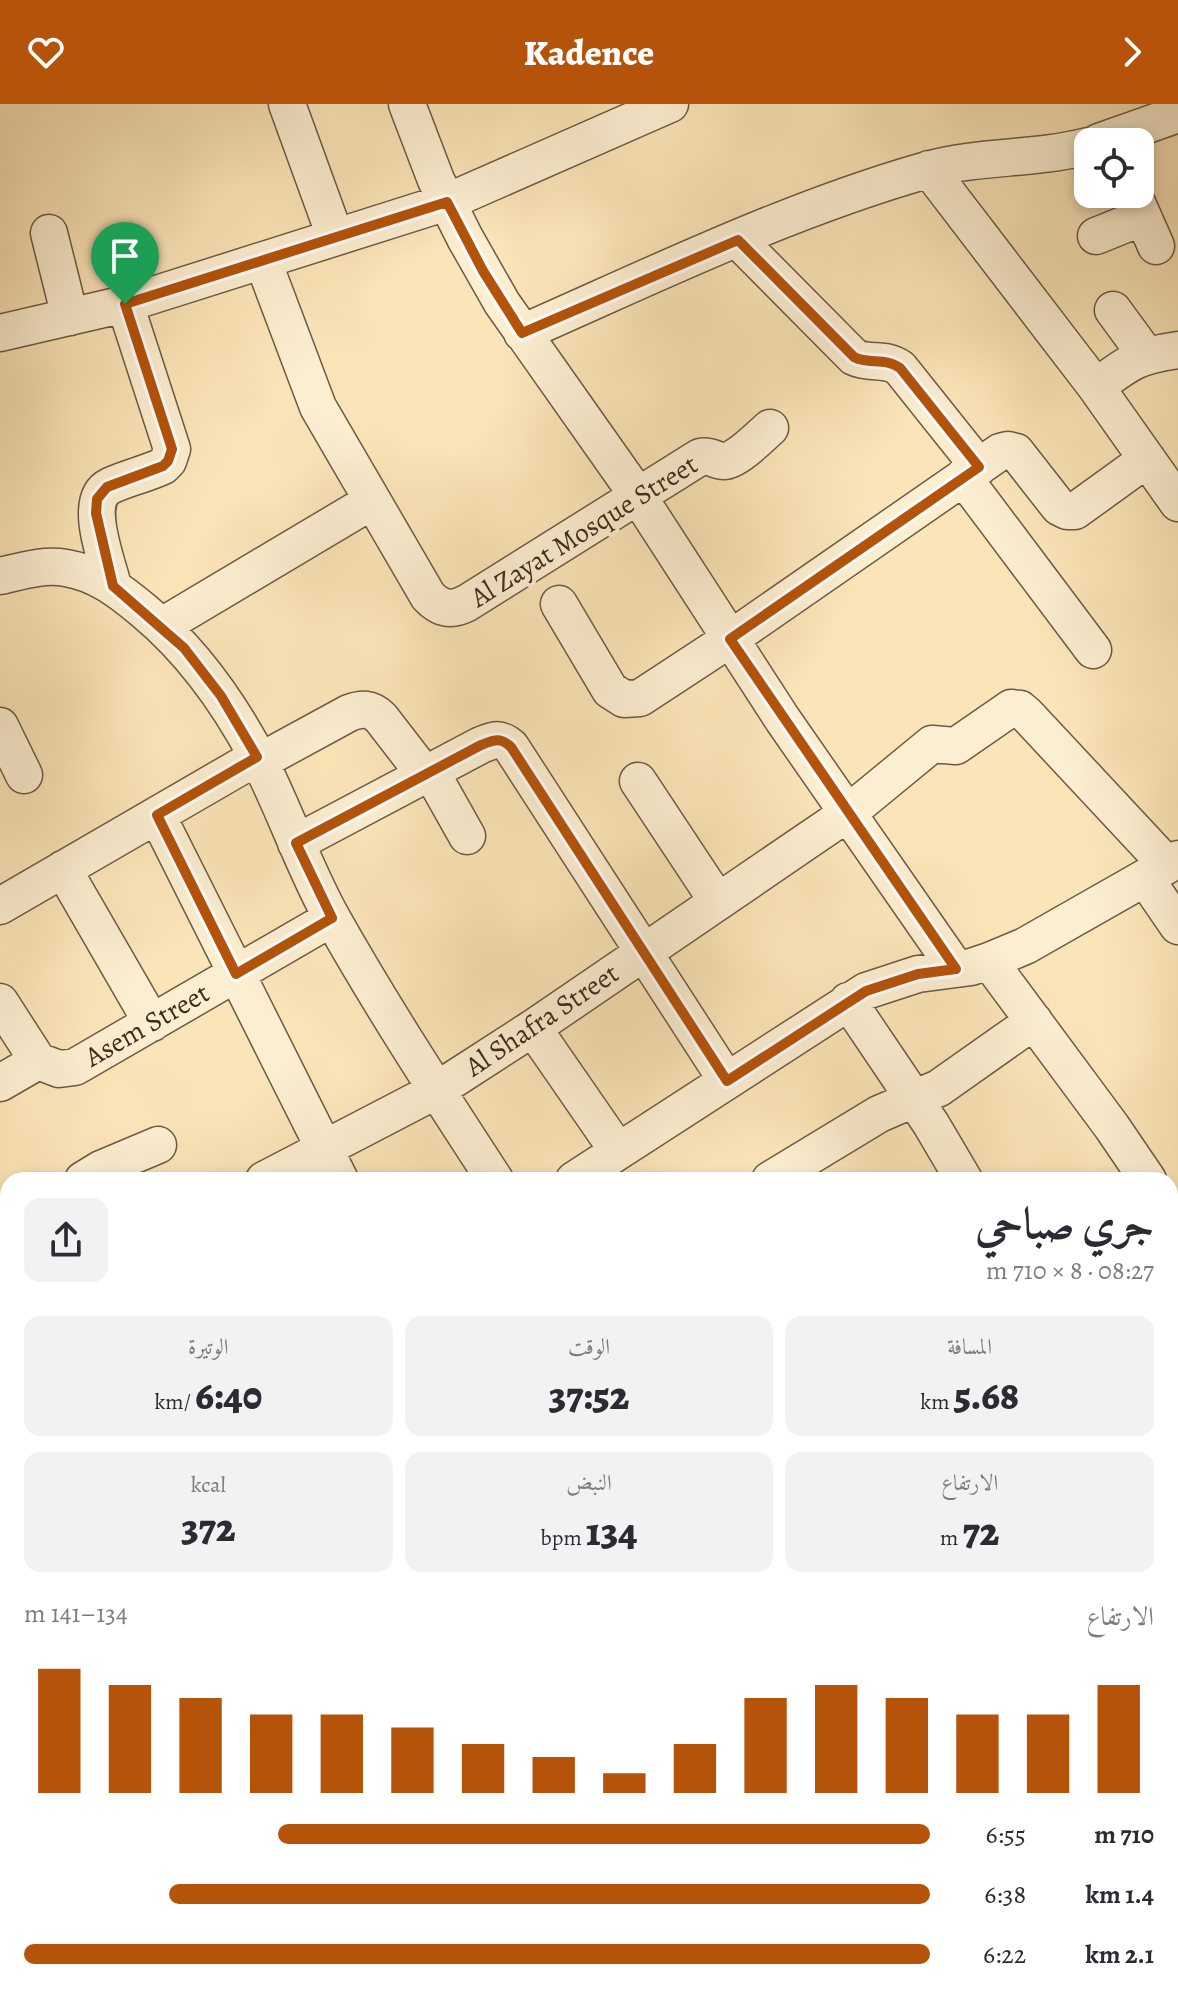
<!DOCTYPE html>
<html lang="ar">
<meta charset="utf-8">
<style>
:root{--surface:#fff;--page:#f2f2f3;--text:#2b2b33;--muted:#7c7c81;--accent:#b45309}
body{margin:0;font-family:Alegreya,Amiri,serif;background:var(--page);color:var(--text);direction:rtl;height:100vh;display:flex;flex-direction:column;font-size:30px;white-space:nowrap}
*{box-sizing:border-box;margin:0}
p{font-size:26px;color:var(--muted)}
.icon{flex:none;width:44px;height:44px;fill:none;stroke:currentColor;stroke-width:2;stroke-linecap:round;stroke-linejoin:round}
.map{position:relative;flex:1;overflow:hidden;direction:ltr}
.side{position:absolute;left:0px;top:1068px;width:1178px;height:828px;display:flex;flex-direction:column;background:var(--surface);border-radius:24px 24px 0 0;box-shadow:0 4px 12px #0003;direction:rtl}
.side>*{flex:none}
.tools{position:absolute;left:1074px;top:24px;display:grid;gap:16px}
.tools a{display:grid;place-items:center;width:80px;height:80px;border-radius:16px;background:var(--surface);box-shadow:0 4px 12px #0003;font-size:40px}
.pin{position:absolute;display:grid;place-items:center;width:68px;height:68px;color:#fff;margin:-82px -34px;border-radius:50% 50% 50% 0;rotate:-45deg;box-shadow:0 0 8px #0007}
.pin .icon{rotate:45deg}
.round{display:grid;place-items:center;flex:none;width:84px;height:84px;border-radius:16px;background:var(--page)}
.overview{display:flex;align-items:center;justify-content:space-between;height:136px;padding:0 24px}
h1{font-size:44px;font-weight:800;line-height:60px}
.figures{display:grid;grid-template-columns:repeat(3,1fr);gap:12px;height:136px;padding:8px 24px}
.figures div{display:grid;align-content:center;border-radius:16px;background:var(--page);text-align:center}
.figures b{font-size:40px;font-weight:800}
.figures small{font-size:22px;font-weight:400}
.figures p{font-size:22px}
.chart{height:224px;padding:16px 24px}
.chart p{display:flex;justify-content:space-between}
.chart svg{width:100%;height:144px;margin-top:8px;stroke:var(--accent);stroke-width:6}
ul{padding:0 24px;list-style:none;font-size:26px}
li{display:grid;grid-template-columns:128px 96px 1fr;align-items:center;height:60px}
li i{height:20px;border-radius:10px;background:var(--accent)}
header{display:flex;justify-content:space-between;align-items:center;height:104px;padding:0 24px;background:var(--accent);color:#fff;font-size:36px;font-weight:800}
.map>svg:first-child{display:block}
</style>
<header><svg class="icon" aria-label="forward" viewBox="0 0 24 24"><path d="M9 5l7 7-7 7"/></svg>Kadence<svg class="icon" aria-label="heart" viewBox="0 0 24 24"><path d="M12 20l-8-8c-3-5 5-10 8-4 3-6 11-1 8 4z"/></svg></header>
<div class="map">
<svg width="1178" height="1896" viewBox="0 0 1178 1896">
<rect width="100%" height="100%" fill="#fbe5b8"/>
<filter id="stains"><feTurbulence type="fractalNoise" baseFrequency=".0025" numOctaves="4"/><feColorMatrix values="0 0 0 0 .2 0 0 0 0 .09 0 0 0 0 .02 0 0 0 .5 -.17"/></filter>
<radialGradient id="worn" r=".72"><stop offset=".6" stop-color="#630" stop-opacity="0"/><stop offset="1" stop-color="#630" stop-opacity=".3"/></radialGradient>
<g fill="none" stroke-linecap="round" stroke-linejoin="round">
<defs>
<path id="street" d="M287 0 335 132
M407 0 436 76 465 134 502 199 638 392 783 616 956 865
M1099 38 1178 10
M929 65 1096 283 1178 399
M1133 90 1156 142
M49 129 70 213
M1096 132 1143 113
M738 136 854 253C870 261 885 253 900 264L979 363
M263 157 318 303 428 492C440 505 452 507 467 499L700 353C711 350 714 357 724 357 735 358 761 332 770 324
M1113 206 1146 251
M0 229 125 200 447 98 670 0
M522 229C654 171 787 106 927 66 980 51 1035 56 1088 42
M1096 283C1130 258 1136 252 1178 246
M963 373 1093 546
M0 472C22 467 43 460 66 464 97 469 120 487 144 507 192 547 229 599 258 654 285 706 303 762 332 814 382 903 439 990 495 1076
M113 482C107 457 82 396 110 382 127 374 146 370 163 362L168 357 172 345 125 200
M559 500 610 586 624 595 640 594 730 535 1000 348 1008 346 1016 348 1059 403 1067 407H1075L1147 355
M162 522 372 397
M0 622 24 671
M259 658 349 609C362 604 371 604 381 614L425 671
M431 668 467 732
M638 677 718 798
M157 711 340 1076
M296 739 481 641C494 636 500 633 511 643L727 977
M63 765 152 919
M1145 774 1178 822
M0 802 257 653
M989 857 1112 1023 1148 1076
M848 897 931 1020 964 1076
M0 898 38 957
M533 924 618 1047
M0 979 38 957 59 965 75 963 332 814
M83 1076 101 1065 158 1041
M264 1076 437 986 533 924 848 709 932 640 956 642 1011 604 1020 605 1027 611 1167 761
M574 1076 866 887 918 870 971 863 989 857 1025 842 1178 755
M770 1076 879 1010 939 984 1034 917
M1170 1114 1178 1128
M0 1162 8 1154
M1170 1242 1178 1237
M0 1323 8 1328
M1170 1395 1178 1410
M0 1496 8 1500
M1170 1526 1178 1531
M1170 1693 1178 1697
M0 1706 8 1692
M0 1855 8 1859
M65 1888 81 1896
M753 1888 769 1896
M1034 1888 1050 1896
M107 1896 110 1888
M321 1896 325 1888
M461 1896 464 1888
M553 1896 557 1888
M634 1896 638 1888
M1130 1896 1134 1888"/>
</defs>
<!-- street casing -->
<use href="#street" stroke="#6d5a44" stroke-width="39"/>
<!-- street -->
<use href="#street" stroke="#fceed1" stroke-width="36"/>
</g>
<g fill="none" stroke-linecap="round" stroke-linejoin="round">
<defs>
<path id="route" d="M447 98 483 167 522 229 738 136 854 253C869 261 885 253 900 264L979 363 730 535 956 865 918 870 866 887 727 977 511 643C500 633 494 636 481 641L296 739 332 814 236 870 157 711 257 653 221 592 184 544 113 482 96 409 97 395 107 383 163 362 168 357 172 345 125 200Z"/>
</defs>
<!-- route casing -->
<use href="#route" stroke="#fff" stroke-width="16"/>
<!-- route -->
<use href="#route" stroke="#b45309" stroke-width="10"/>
</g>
<g text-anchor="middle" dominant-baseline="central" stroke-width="8" stroke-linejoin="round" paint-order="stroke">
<!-- street labels -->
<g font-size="28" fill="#3e2c1d" stroke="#fceed1">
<text transform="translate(584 427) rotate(-32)">Al Zayat Mosque Street</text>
<text transform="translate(542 916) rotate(-34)">Al Shafra Street</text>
<text transform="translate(147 921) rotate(-30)">Asem Street</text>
</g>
</g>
<rect width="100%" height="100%" filter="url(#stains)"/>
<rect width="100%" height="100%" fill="url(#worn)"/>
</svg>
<div class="tools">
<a><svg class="icon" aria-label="locate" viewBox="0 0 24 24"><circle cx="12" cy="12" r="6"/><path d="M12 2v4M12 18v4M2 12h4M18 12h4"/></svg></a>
</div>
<div class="pin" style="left:125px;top:200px;background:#1e9e55"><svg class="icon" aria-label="arrive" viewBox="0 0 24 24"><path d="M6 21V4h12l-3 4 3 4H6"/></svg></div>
<section class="side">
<div class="overview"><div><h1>جري صباحي</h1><p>08:27 · 8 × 710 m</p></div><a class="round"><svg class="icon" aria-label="share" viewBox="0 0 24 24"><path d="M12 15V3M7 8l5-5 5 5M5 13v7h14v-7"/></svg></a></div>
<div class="figures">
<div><p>المسافة</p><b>5.68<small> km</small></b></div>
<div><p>الوقت</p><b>37:52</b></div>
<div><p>الوتيرة</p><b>6:40<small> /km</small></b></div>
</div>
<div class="figures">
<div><p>الارتفاع</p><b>72<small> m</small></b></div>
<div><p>النبض</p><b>134<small> bpm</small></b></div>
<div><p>kcal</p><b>372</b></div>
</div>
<div class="chart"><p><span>الارتفاع</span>134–141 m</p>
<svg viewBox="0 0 160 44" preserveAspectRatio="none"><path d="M5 44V6M15 44V11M25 44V15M35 44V20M45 44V20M55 44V24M65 44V29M75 44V33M85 44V38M95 44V29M105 44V15M115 44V11M125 44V15M135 44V20M145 44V20M155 44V11"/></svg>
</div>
<ul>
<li><b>710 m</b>6:55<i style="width:72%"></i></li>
<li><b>1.4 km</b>6:38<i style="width:84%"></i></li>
<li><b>2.1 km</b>6:22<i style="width:100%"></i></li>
</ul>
</section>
</div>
